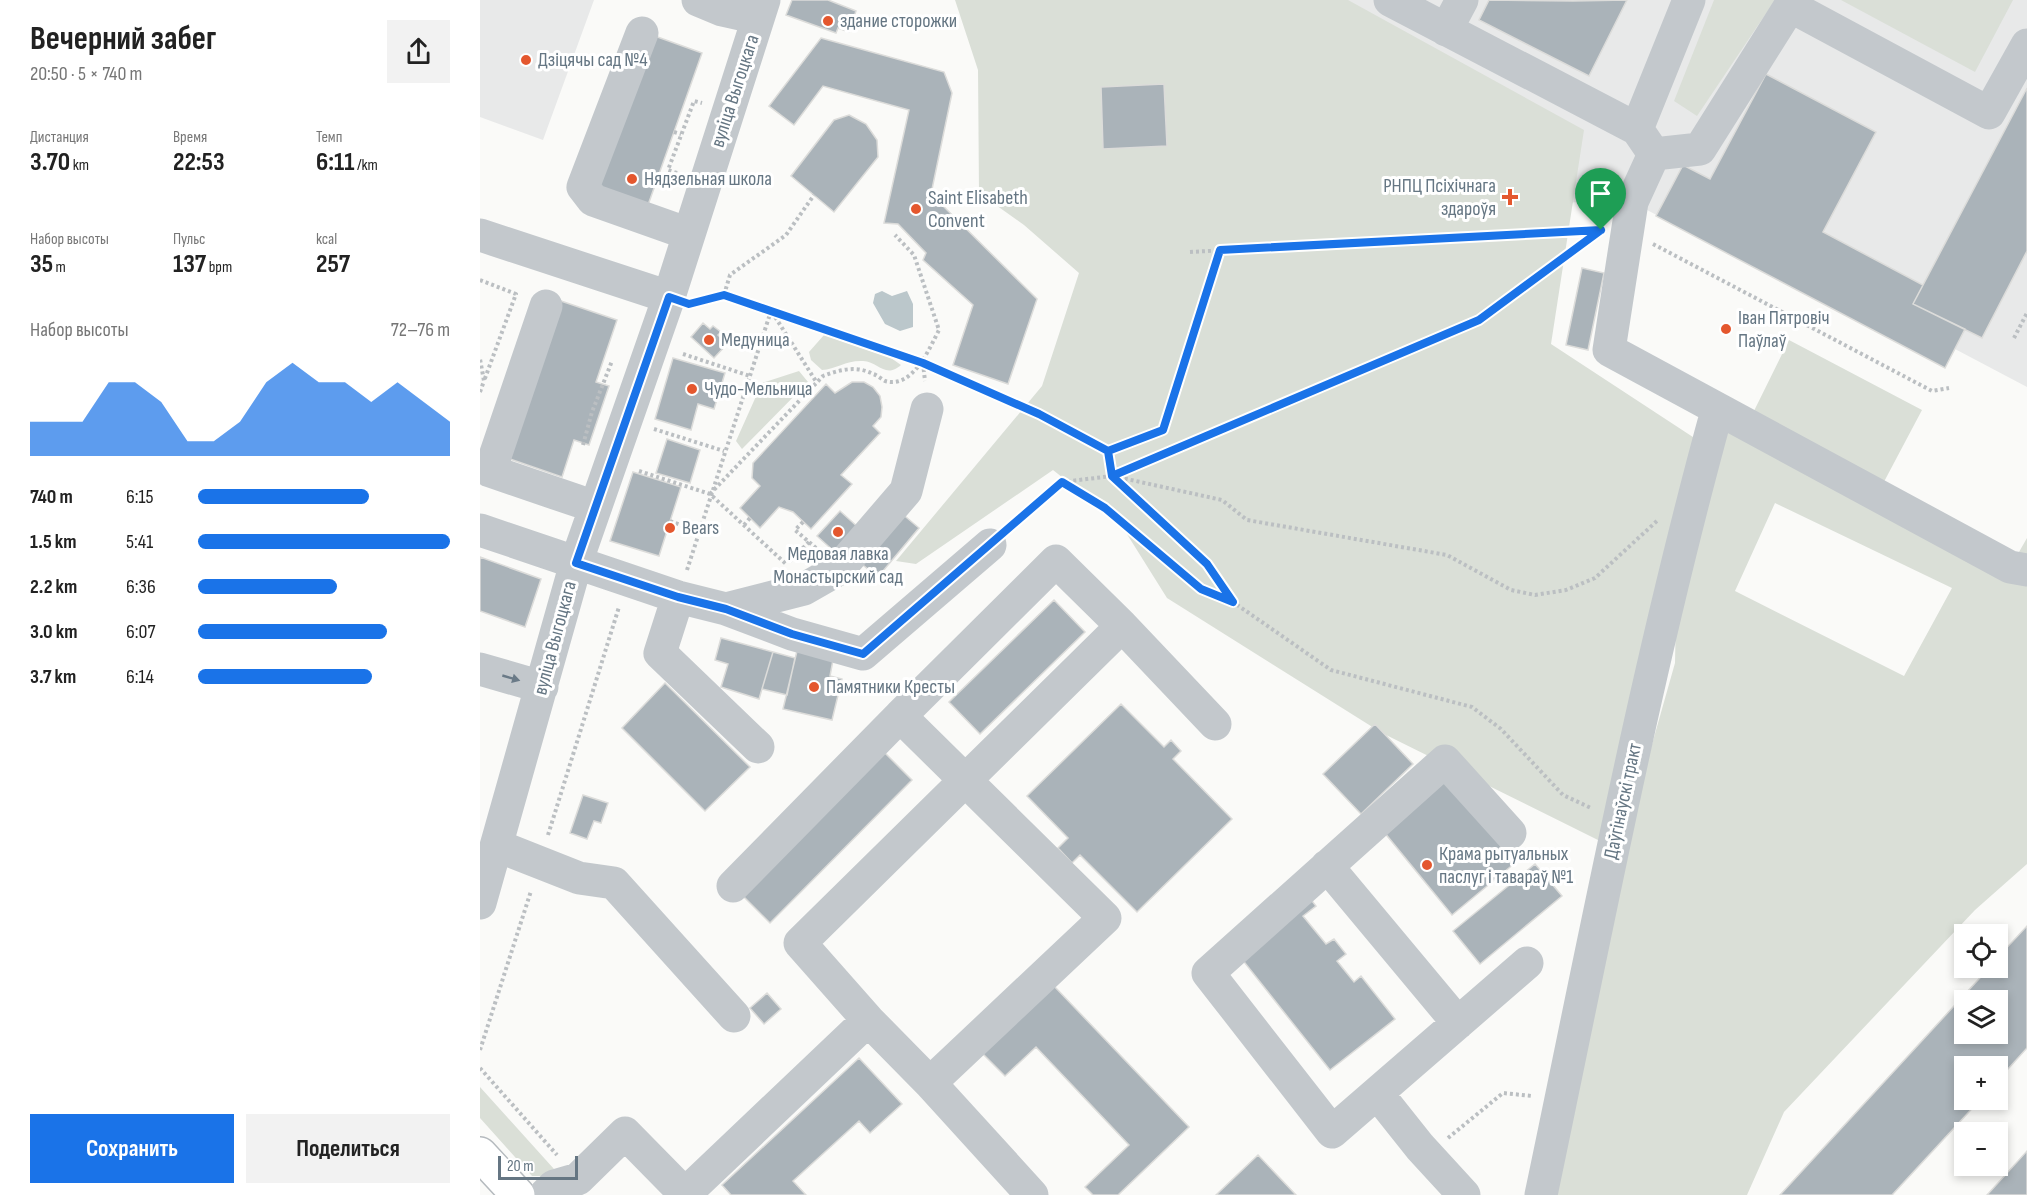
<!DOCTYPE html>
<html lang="ru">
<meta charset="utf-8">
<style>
:root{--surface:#fff;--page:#f2f2f2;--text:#222;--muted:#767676;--accent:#1a73e8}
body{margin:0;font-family:"Sofia Sans Condensed",sans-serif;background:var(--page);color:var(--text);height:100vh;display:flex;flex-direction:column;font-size:22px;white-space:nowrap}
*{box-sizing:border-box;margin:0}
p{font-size:20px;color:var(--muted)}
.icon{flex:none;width:33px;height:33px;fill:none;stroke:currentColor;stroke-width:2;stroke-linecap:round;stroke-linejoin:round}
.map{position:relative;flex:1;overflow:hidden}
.drawer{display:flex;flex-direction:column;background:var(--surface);width:480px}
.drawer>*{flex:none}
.buttons{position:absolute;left:1474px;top:924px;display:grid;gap:12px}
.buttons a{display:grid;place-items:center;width:54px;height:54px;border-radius:0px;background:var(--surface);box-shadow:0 3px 9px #0003;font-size:30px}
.scale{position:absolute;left:18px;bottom:15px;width:80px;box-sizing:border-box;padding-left:6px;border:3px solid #657683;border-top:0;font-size:16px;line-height:21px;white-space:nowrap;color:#657683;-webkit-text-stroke:4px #fff;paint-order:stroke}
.pin{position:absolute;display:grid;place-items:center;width:51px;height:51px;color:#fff;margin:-62px -26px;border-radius:50% 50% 50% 0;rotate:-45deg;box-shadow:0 0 6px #0007}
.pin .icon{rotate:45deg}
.round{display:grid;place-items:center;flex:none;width:63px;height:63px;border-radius:0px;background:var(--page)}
.summary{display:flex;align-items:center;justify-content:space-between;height:102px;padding:0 30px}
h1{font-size:33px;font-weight:700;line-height:45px}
.figures{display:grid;grid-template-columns:repeat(3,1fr);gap:9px;height:102px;padding:6px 30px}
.figures div{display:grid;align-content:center}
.figures b{font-size:26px;font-weight:700}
.figures small{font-size:16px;font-weight:400}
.figures p{font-size:16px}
.chart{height:168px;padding:12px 30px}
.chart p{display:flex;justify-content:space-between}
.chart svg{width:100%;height:108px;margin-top:6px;fill:var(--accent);opacity:.7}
.button{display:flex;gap:12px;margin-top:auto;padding:12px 30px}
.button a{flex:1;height:69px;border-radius:0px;background:var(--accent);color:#fff;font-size:24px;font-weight:700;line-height:69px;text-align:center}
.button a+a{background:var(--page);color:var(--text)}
ul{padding:0 30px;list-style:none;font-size:20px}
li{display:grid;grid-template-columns:96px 72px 1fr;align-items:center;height:45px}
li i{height:15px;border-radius:8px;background:var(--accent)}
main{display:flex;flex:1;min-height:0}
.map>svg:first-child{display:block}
</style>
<main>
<section class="drawer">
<div class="summary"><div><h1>Вечерний забег</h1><p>20:50 · 5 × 740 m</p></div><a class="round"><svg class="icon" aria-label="share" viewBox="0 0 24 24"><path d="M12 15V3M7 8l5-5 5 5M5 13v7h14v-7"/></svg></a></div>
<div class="figures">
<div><p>Дистанция</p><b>3.70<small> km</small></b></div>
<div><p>Время</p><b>22:53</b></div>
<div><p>Темп</p><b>6:11<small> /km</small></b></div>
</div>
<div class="figures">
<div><p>Набор высоты</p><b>35<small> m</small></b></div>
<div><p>Пульс</p><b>137<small> bpm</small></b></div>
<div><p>kcal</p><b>257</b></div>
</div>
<div class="chart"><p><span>Набор высоты</span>72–76 m</p>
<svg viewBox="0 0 160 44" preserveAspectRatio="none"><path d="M0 44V30L10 30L20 30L30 14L40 14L50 22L60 38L70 38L80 30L90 14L100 6L110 14L120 14L130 22L140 14L150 22L160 30V44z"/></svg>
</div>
<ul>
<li><b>740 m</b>6:15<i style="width:68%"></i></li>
<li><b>1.5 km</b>5:41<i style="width:100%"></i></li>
<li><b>2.2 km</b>6:36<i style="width:55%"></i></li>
<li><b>3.0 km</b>6:07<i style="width:75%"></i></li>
<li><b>3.7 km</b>6:14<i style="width:69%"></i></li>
</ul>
<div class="button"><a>Сохранить</a><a>Поделиться</a></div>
</section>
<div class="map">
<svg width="1547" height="1195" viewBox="0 0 1547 1195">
<rect width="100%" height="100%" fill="#fafaf8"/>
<!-- built -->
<path fill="#e8e9e9" d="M0 0H114L63 140 0 117Z
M497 0H1547V387L1475 349 1465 368 1152 202 535 205Z"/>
<!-- green -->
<path fill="#dadfd7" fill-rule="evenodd" d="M475 0H868L1104 130 1071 344 1219 441 1122 842 902 733 687 598 640 523 573 470 436 564 416 561 562 386 599 273 544 225 499 193 498 70Z
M1234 0H1295L1217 116 1194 101Z
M1361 0H1533L1495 72Z
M344 335 411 358 421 365C405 379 399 362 383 361 367 360 356 369 342 370L331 360 329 352Z
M1309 340 1442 410 1397 495 1531 566 1547 538V864L1495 910 1304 1112 1267 1195H1063L1154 808 1195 663 1197 563 1237 411 1271 417ZM1295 503 1472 588 1424 676 1255 591Z
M319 371 328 382 262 449 256 441 282 383Z
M0 1087 74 1169 62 1176H52L0 1118Z"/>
<!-- water -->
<path fill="#bbc7cb" d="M402 291 412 296 427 291 433 304V327L420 331 405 324 393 303 395 294Z"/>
<!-- building -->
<path fill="#aab3b9" stroke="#dcdcda" stroke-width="1.5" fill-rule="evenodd" d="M312 0H348L376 11 369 32 358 28 356 33 306 15Z
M1009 0 1093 1 1147 0 1109 76 999 20Z
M172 35 222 53 168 205 118 188Z
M341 38 464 72 472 93 451 194 557 299 528 384 473 365 493 305 443 260 446 253 418 224 404 223 429 110 343 86 314 125 289 106Z
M1286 74 1396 132 1343 232 1443 285 1433 304 1485 329 1465 368 1176 216 1203 165 1230 179Z
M684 84 687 146 623 149 621 87Z
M1547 88V251L1502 338 1433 304Z
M369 115 386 124 397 140 398 157 354 212 311 176 354 120Z
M1102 268 1124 273 1108 350 1086 345Z
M81 301 137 320 116 382 129 386 109 445 94 440 82 477 24 457Z
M223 323 230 329 233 326 241 332 238 335 247 344 234 358 211 337Z
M193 358 245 373 234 409 218 404 211 430 175 419Z
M372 382H384L393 387 400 396 402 407 401 417 393 426 400 433 361 475 372 484 331 529 313 512 299 507 280 528 260 508 280 486 272 478 273 463 346 384 355 393Z
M187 439 220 450 210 483 176 473Z
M153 472 201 487 179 556 130 541Z
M360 511 380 529 357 554 337 536Z
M420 512 439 528 398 577 379 562Z
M0 557 61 579 45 627 0 611Z
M574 600 605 632 500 734 469 702Z
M241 638 293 652 279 699 241 687 248 664 235 660Z
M317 651 353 660 350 676 362 679 352 720 303 709Z
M293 652 315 658 307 695 282 689Z
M185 683 270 767 225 811 142 728Z
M641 704 684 747 691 740 701 751 693 759 752 819 657 912 600 855 592 863 578 848 588 838 547 796Z
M895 724 933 764 881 814 843 774Z
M400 748 432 780 290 923 258 891Z
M967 780 1035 863 972 915 904 832Z
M103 795 128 803 121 823 114 821 107 839 90 833Z
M1055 864 1082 896 1000 964 973 931Z
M829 897 836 906 823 916 846 944 854 939 866 954 857 961 874 982 881 976 915 1019 850 1070 757 953Z
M1547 926V1048L1518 1080V1066H1485V1100H1500L1412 1195H1300L1509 968H1518V957ZM1485 1000H1518V1034H1485Z
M573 985 709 1127 638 1195H613L605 1187 649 1145 556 1047 525 1076 502 1053Z
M287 993 301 1009 284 1024 270 1008Z
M379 1058 422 1104 390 1133 379 1121 313 1181 326 1195H251L242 1185Z
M1547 1151V1195H1507Z
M778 1155 816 1195H736Z"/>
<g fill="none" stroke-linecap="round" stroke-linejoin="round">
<defs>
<path id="major" d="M0 1154 38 1195"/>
</defs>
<!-- major casing -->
<use href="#major" stroke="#b5babe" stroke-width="36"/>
<!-- path -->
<path stroke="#bbbfc2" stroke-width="4" stroke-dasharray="3 3" stroke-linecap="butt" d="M194 132 201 134
M197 173 188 170 214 101 222 103
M1173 244 1452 391 1469 388
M710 252 1120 230
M0 280 36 294 4 381 0 359
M244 295 250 275 306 235 334 195
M218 303 244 295 443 363 559 414 628 451 632 476 727 564 753 602 851 670 992 707 1021 729 1083 795 1111 808
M292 312 337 383
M1534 338 1547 313
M203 354 270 376
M443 363 445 381
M0 392 4 381
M174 429 244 451
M103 445 112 412 132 361
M628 451 683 430 740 250
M159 471 230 494 306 564
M633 476 742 500 767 520 967 555 1031 590 1055 595 1086 590 1115 578 1178 520
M583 482 625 508 721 589 752 601
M230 494 343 376C359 370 376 365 393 374 397 375 401 379 405 381 433 389 449 349 459 330L434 255 415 235
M190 521 219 532
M323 522 315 530 336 548
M264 525 270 518
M532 526 582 482 632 476 999 320 1116 233
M310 561 329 542
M207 570 291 311
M68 835 139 607
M0 1050 51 891
M0 1068 77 1155
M968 1138 1023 1093 1052 1096"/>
<!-- minor -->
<path stroke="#c3c8cc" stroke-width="33" d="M218 0 242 10 278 18
M910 0 1157 129 1174 154 1152 202 1129 350 1506 554 1530 567 1547 570
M966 30 982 0
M162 33 103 187 113 200 209 234
M1157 129 1209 0
M1174 154 1220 149 1310 6 1509 113 1547 45
M0 235 189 297
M66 306 10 471 98 501
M0 530 198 597 246 609 312 634 383 654 510 545
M198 597 180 653 278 747
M246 609 324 589 359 569 426 491 447 409
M0 669 62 687
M18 846 99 878 134 883 254 1016
M847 866 978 1023
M253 886 420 716
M0 903 96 563 189 297 284 0
M388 1020 320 943 642 626 735 724
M450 1083 625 918 420 716 576 561 642 626
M897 1093 1047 963
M205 1194 388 1020 450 1083 552 1195
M65 1195 74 1186 98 1179 145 1133 206 1195
M984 1195 940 1147 897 1093 852 1132 728 973 965 761 1030 833
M1061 1195C1116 933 1166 669 1237 411"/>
<!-- major -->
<use href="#major" stroke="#fff" stroke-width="33"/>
</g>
<!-- one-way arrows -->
<defs><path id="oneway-solid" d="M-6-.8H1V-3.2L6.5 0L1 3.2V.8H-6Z" transform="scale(1.5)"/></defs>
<use fill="#6a7a87" href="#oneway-solid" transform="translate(31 678) rotate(16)"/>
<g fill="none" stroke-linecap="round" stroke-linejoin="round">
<defs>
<path id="route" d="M1121 230 999 320 632 476 628 451 559 414 443 363 244 295 209 304 189 297 96 563 198 597 246 609 312 634 383 654 582 482 625 508 721 589 753 602 727 564 632 476 628 451 683 430 740 250 1121 230"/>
</defs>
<!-- route casing -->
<use href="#route" stroke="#fff" stroke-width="12"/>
<!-- route -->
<use href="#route" stroke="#1a73e8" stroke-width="8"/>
</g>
<!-- markers -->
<g fill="#e4572e" stroke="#fff" stroke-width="2">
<circle cx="348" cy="21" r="6"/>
<circle cx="46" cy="60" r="6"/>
<circle cx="152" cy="179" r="6"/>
<path d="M1027 188h6v6h6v6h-6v6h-6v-6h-6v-6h6z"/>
<circle cx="436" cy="209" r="6"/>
<circle cx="1246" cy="329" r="6"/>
<circle cx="229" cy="340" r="6"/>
<circle cx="212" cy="389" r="6"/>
<circle cx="190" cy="528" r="6"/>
<circle cx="358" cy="532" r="6"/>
<circle cx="334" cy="687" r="6"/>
<circle cx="947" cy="865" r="6"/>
</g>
<g text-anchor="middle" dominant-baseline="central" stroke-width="6" stroke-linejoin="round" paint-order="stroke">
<!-- poi labels -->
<g font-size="20" fill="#657683" stroke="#fff" text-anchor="start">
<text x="360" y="21">здание сторожки</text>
<text x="58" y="60">Дзіцячы сад №4</text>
<text x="164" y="179">Нядзельная школа</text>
<text x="1016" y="186" text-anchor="end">РНПЦ Псіхічнага<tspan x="1016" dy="23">здароўя</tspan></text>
<text x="448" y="198">Saint Elisabeth<tspan x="448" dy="23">Convent</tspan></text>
<text x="1258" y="318">Іван Пятровіч<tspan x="1258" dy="23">Паўлаў</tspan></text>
<text x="241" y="340">Медуница</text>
<text x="224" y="389">Чудо-Мельница</text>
<text x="202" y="528">Bears</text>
<text x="358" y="554" text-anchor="middle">Медовая лавка<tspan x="358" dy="23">Монастырский сад</tspan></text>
<text x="346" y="687">Памятники Кресты</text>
<text x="959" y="854">Крама рытуальных<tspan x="959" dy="23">паслуг і тавараў №1</tspan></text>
</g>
<!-- street labels -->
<g font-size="20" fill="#657683" stroke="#fff">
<text transform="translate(255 91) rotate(-72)">вуліца Выгоцкага</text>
<text transform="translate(75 638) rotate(-75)">вуліца Выгоцкага</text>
<text transform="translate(1143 801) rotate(-78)">Даўгінаўскі тракт</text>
</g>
</g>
</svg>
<div class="buttons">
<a><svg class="icon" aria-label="locate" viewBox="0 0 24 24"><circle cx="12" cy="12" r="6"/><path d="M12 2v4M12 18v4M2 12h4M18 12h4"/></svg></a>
<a><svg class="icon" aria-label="layers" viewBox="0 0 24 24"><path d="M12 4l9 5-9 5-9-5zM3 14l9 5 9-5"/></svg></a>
<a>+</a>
<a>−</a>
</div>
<div class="scale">20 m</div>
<div class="pin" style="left:1121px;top:230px;background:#1e9e55"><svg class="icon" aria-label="arrive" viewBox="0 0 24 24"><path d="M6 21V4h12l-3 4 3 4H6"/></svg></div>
</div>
</main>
